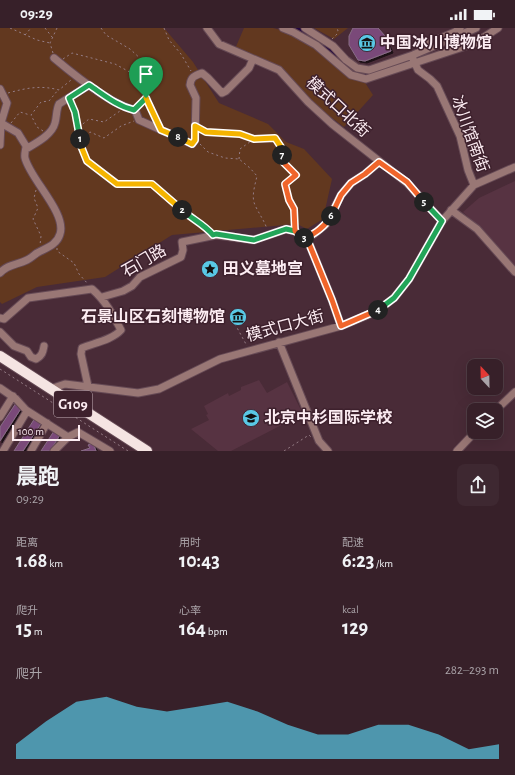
<!DOCTYPE html>
<html lang="zh">
<meta charset="utf-8">
<style>
:root{--surface:#372029;--page:#3e2831;--text:#f1f3f6;--muted:#aaa3a8;--line:#513e46;--accent:#59c8e5}
body{margin:0;font-family:"Alegreya Sans","Noto Sans SC",sans-serif;background:var(--page);color:var(--text);height:100vh;display:flex;flex-direction:column;font-size:15px;white-space:nowrap}
*{box-sizing:border-box;margin:0}
p{font-size:13px;color:var(--muted)}
.icon{flex:none;width:22px;height:22px;fill:none;stroke:currentColor;stroke-width:2;stroke-linecap:round;stroke-linejoin:round}
.map{position:relative;height:423px;overflow:hidden}
.panel{display:flex;flex-direction:column;background:var(--surface);flex:1}
.panel>*{flex:none}
.needle{width:26px;rotate:338deg}
.controls{position:absolute;left:467px;top:331px;display:grid;gap:8px}
.controls a{display:grid;place-items:center;width:36px;height:36px;border-radius:8px;background:var(--surface);box-shadow:0 4px 16px #0002,0 0 0 1px var(--line);font-size:20px}
.scale{position:absolute;left:12px;bottom:10px;width:68px;box-sizing:border-box;padding-left:4px;border:2px solid #fcecf2;border-top:0;font-size:11px;line-height:14px;white-space:nowrap;color:#fcecf2;-webkit-text-stroke:3px #3e212d;paint-order:stroke}
.pin{position:absolute;display:grid;place-items:center;width:34px;height:34px;color:#fff;margin:-41px -17px;border-radius:50% 50% 50% 0;rotate:-45deg;box-shadow:0 0 4px #0007}
.pin .icon{rotate:45deg}
.km{position:absolute;width:20px;height:20px;margin:-10px;border-radius:50%;background:#222;color:#fff;font-size:11px;line-height:20px;text-align:center}
.round{display:grid;place-items:center;flex:none;width:42px;height:42px;border-radius:8px;background:var(--page)}
.head{display:flex;align-items:center;justify-content:space-between;height:68px;padding:0 16px}
h1{font-size:22px;font-weight:700;line-height:30px}
.stats{display:grid;grid-template-columns:repeat(3,1fr);gap:6px;height:68px;padding:4px 16px}
.stats div{display:grid;align-content:center}
.stats b{font-size:20px;font-weight:700}
.stats small{font-size:11px;font-weight:400}
.stats p{font-size:11px}
.chart{height:112px;padding:8px 16px}
.chart p{display:flex;justify-content:space-between}
.chart svg{width:100%;height:72px;margin-top:4px;fill:var(--accent);opacity:.7}
.status{display:flex;justify-content:space-between;align-items:center;height:28px;padding:0 20px;background:var(--surface);direction:ltr}
.status svg{height:11px;fill:currentColor}
.map>svg:first-child{display:block}
</style>
<div class="status"><b>09:29</b><svg viewBox="0 0 49 12"><path d="M0 12V9h3v3zM5 12V6h3v6zM10 12V3h3v9zM15 12V0h3v12zM26 1h20v11H26zM47 4h2v5h-2z"/></svg></div>
<div class="map">
<svg width="515" height="423" viewBox="0 0 515 423">
<defs>
<filter id="shadow"><feDropShadow dx="2" dy="2" stdDeviation="0" flood-color="#0009"/></filter>
</defs>
<rect width="100%" height="100%" fill="#492b37"/>
<!-- built -->
<path fill="#573342" d="M515 153V239L491 211 463 184 479 170Z
M259 352 267 365 287 354 303 386 231 423H218L191 401 209 392 206 387 208 386 204 378 228 365 229 368 241 362V359Z"/>
<!-- green -->
<path fill="#62381f" d="M0 0H164L193 34 219 75 268 96 286 114 304 121 332 151 323 191 307 201 297 196 172 207 105 249 37 259 2 276 0 274Z
M244 0H273L292 5 316 19 335 38 348 48 364 53 373 67 344 99 315 77 290 48 280 40 235 21Z
M314 0H348L334 11Z"/>
<g fill="none" stroke-linecap="round" stroke-linejoin="round">
<!-- canal -->
<path stroke="#23083f" stroke-width="5" d="M297 0 321 14 351 43 366 47 397 37"/>
</g>
<!-- building -->
<path fill="#7a4879" stroke="#886e86" filter="url(#shadow)" d="M353 0H378L385 8 391 23 365 33 358 32 349 17V8Z
M16 375 22 379 0 413V399Z
M35 390 42 394 23 423H14Z
M54 403 60 407 50 423H41Z
M93 415 96 423H81L90 420 88 417Z"/>
<g fill="none" stroke-linecap="round" stroke-linejoin="round">
<defs>
<path id="minor" d="M207 0 219 16 279 42 308 74 332 96 407 155 442 193
M283 0 293 4 316 17 351 47 366 51 475 15 498 0
M305 0 333 18 346 32 357 40 369 42 413 27 476 0
M427 16 455 4 460 0
M54 30C73 46 111 77 135 82L139 92 192 116 195 112 196 70 190 57C191 49 194 48 202 45L208 50 222 65 226 63 249 40 253 31
M413 31 418 42 430 51 437 58 460 108 468 142 474 157
M0 61 7 75 1 95 0 117
M26 121C36 115 52 107 55 95 57 88 56 82 59 76L89 57
M451 182 477 201 515 244
M305 211 314 206 326 196 341 167 351 155 365 146 379 134
M0 245C8 236 17 237 27 232 31 230 34 227 37 225 46 220 57 217 60 206 67 185 30 151 25 130 24 126 26 121 26 118L18 105 1 95
M102 269 123 263 132 258 140 249 181 229 183 222 182 214 216 207 254 212 286 201 295 203 308 213 332 272 341 298
M0 290 4 291 28 270 92 261C105 272 113 287 121 302 112 312 94 315 82 320L81 326 88 358
M0 304 14 318 27 323 31 329 36 331C42 328 43 324 44 318
M279 314 319 413 328 423
M0 360 16 371 26 382 68 409
M50 361 65 356 138 365 159 361 220 331 341 298 377 283 394 270 409 251 442 193 474 157 515 139
M496 382 515 364
M0 389 13 368
M3 423 27 383
M31 423 47 395
M54 423 68 409 78 404 110 423
M457 423 475 404"/>
<path id="highway" d="M0 328 147 423"/>
</defs>
<!-- minor casing -->
<use href="#minor" stroke="#664a55" stroke-width="9"/>
<!-- highway casing -->
<use href="#highway" stroke="#664a55" stroke-width="12"/>
<!-- path -->
<path stroke="#957d86" stroke-width="1" stroke-dasharray="2 3" stroke-linecap="butt" d="M10 0 37 12 50 15
M45 0 52 9
M101 0 106 7 130 21 143 33 150 47 146 70 157 94
M164 0 169 12 181 26 191 43
M25 7 31 0
M332 11 337 6 338 2 336 0
M53 25 50 15 57 0
M63 31 72 25 115 36 148 54
M8 65C26 60 41 57 59 62L71 52
M71 76 75 84 81 118 87 133 117 156H152L192 191 209 202
M138 78 146 70
M11 95 20 84 30 87
M79 99 89 91 104 94 120 83
M201 101 206 104 240 106 254 111
M43 103 37 99 31 87 41 74 49 73 58 62
M81 110 90 104 104 110 121 98 134 93
M200 116 208 124 225 130 239 131 250 140 257 148C255 157 251 169 255 177 259 186 264 192 267 201
M239 131 240 121 254 111 275 110 281 119 283 135 296 147 285 156 289 172 294 181 295 197
M36 162 34 170 38 180 33 191 41 208 40 217
M57 220V223L74 235 79 246 88 256
M235 296 247 318
M0 341 128 423
M284 423 309 407 311 409"/>
<!-- minor -->
<use href="#minor" stroke="#997775" stroke-width="7"/>
<!-- highway -->
<use href="#highway" stroke="#f5e4e2" stroke-width="10"/>
</g>
<g fill="none" stroke-linecap="round" stroke-linejoin="round">
<defs>
<path id="split-1" d="M80 111 75 84 69 70 89 57C104 67 117 78 134 82L146 70"/>
<path id="split-2" d="M80 111 81 118 87 133 117 156H152L182 182"/>
<path id="split-3" d="M182 182C192 191 205 197 213 207L216 206 254 212 286 201 295 203 304 210"/>
<path id="split-4" d="M304 210 308 213 332 272 341 298 378 282"/>
<path id="split-5" d="M378 282 394 270 409 251 442 193 424 174"/>
<path id="split-6" d="M331 188 341 167 351 155 365 146 379 134 407 154 424 174"/>
<path id="split-7" d="M282 127 284 135 296 147 285 156 289 172 294 181 295 203 305 211C315 205 325 199 331 188"/>
<path id="split-8" d="M178 109 192 116 195 112V98L206 104 240 106 254 111 275 110 281 119 282 127"/>
<path id="split-9" d="M146 70 161 102 178 109"/>
</defs>
<!-- split-1 casing -->
<use href="#split-1" stroke="#fff" stroke-width="8"/>
<!-- split-2 casing -->
<use href="#split-2" stroke="#fff" stroke-width="8"/>
<!-- split-3 casing -->
<use href="#split-3" stroke="#fff" stroke-width="8"/>
<!-- split-4 casing -->
<use href="#split-4" stroke="#fff" stroke-width="8"/>
<!-- split-5 casing -->
<use href="#split-5" stroke="#fff" stroke-width="8"/>
<!-- split-6 casing -->
<use href="#split-6" stroke="#fff" stroke-width="8"/>
<!-- split-7 casing -->
<use href="#split-7" stroke="#fff" stroke-width="8"/>
<!-- split-8 casing -->
<use href="#split-8" stroke="#fff" stroke-width="8"/>
<!-- split-9 casing -->
<use href="#split-9" stroke="#fff" stroke-width="8"/>
<!-- split-1 -->
<use href="#split-1" stroke="#22a559" stroke-width="5"/>
<!-- split-2 -->
<use href="#split-2" stroke="#f5b400" stroke-width="5"/>
<!-- split-3 -->
<use href="#split-3" stroke="#22a559" stroke-width="5"/>
<!-- split-4 -->
<use href="#split-4" stroke="#f0652b" stroke-width="5"/>
<!-- split-5 -->
<use href="#split-5" stroke="#22a559" stroke-width="5"/>
<!-- split-6 -->
<use href="#split-6" stroke="#f0652b" stroke-width="5"/>
<!-- split-7 -->
<use href="#split-7" stroke="#f0652b" stroke-width="5"/>
<!-- split-8 -->
<use href="#split-8" stroke="#f5b400" stroke-width="5"/>
<!-- split-9 -->
<use href="#split-9" stroke="#f5b400" stroke-width="5"/>
</g>
<!-- icons -->
<defs>
<symbol id="museum-disc" viewBox="-11 -11 22 22"><circle r="9.5" fill="#59c8e5" stroke="#3e212d"/><path d="M0-6L6-3V-2H-6V-3ZM-5-1h2V3h-2ZM-1-1h2V3h-2ZM3-1h2V3H3ZM-6 4H6V6H-6Z" fill="#111"/></symbol>
<symbol id="sight-disc" viewBox="-11 -11 22 22"><circle r="9.5" fill="#59c8e5" stroke="#3e212d"/><path d="M0-6L1.8-2.2L6-1.7L2.9 1.2L3.7 5.4L0 3.3L-3.7 5.4L-2.9 1.2L-6-1.7L-1.8-2.2Z" fill="#111"/></symbol>
<symbol id="school-disc" viewBox="-11 -11 22 22"><circle r="9.5" fill="#59c8e5" stroke="#3e212d"/><path d="M0-5L7-2L0 1L-7-2ZM-4 1L0 2.5L4 1V4Q0 6-4 4Z" fill="#111"/></symbol>
</defs>
<g fill-rule="evenodd">
<use href="#museum-disc" x="357" y="5" width="20" height="20"/>
<use href="#sight-disc" x="200" y="231" width="20" height="20"/>
<use href="#museum-disc" x="228" y="279" width="20" height="20"/>
<use href="#school-disc" x="241" y="380" width="20" height="20"/>
</g>
<g text-anchor="middle" dominant-baseline="central" stroke-width="3" stroke-linejoin="round" paint-order="stroke">
<!-- shield labels -->
<rect fill="#3e212d" stroke="#c3afb7" stroke-width="1" x="54" y="363" width="38" height="26" rx="3"/>
<g font-size="15" font-weight="bold" fill="#fcecf2">
<text x="73" y="376">G109</text>
</g>
<!-- poi labels -->
<g font-size="16" font-weight="bold" fill="#fcecf2" stroke="#3e212d" text-anchor="start">
<text x="380" y="15">中国冰川博物馆</text>
<text x="223" y="241">田义墓地宫</text>
<text x="225" y="289" text-anchor="end">石景山区石刻博物馆</text>
<text x="264" y="390">北京中杉国际学校</text>
</g>
<!-- street labels -->
<g font-size="16" fill="#fcecf2" stroke="#3e212d">
<text transform="translate(338 79) rotate(43)">模式口北街</text>
<text transform="translate(470 106) rotate(70)">冰川馆南街</text>
<text transform="translate(144 233) rotate(-30)">石门路</text>
<text transform="translate(285 298) rotate(-15)">模式口大街</text>
</g>
</g>
</svg>
<div class="controls">
<a><svg class="needle" viewBox="-14 -14 28 28"><path d="M0-13l5 13h-10z" fill="#e53935"/><path d="M0 13l5-13h-10z" fill="#aaa3a8"/></svg></a>
<a><svg class="icon" aria-label="layers" viewBox="0 0 24 24"><path d="M12 4l9 5-9 5-9-5zM3 14l9 5 9-5"/></svg></a>
</div>
<div class="scale">100 m</div>
<div class="pin" style="left:146px;top:70px;background:#1e9e55"><svg class="icon" aria-label="arrive" viewBox="0 0 24 24"><path d="M6 21V4h12l-3 4 3 4H6"/></svg></div>
<b class="km" style="left:80px;top:111px">1</b>
<b class="km" style="left:182px;top:182px">2</b>
<b class="km" style="left:304px;top:210px">3</b>
<b class="km" style="left:378px;top:282px">4</b>
<b class="km" style="left:424px;top:174px">5</b>
<b class="km" style="left:331px;top:188px">6</b>
<b class="km" style="left:282px;top:127px">7</b>
<b class="km" style="left:178px;top:109px">8</b>
</div>
<section class="panel">
<div class="head"><div><h1>晨跑</h1><p>09:29</p></div><a class="round"><svg class="icon" aria-label="share" viewBox="0 0 24 24"><path d="M12 15V3M7 8l5-5 5 5M5 13v7h14v-7"/></svg></a></div>
<div class="stats">
<div><p>距离</p><b>1.68<small> km</small></b></div>
<div><p>用时</p><b>10:43</b></div>
<div><p>配速</p><b>6:23<small> /km</small></b></div>
</div>
<div class="stats">
<div><p>爬升</p><b>15<small> m</small></b></div>
<div><p>心率</p><b>164<small> bpm</small></b></div>
<div><p>kcal</p><b>129</b></div>
</div>
<div class="chart"><p><span>爬升</span>282–293 m</p>
<svg viewBox="0 0 160 44" preserveAspectRatio="none"><path d="M0 44V35L10 21L20 9L30 6L40 12L50 15L60 12L70 9L80 15L90 23L100 29L110 29L120 23L130 23L140 29L150 38L160 35V44z"/></svg>
</div>
</section>
